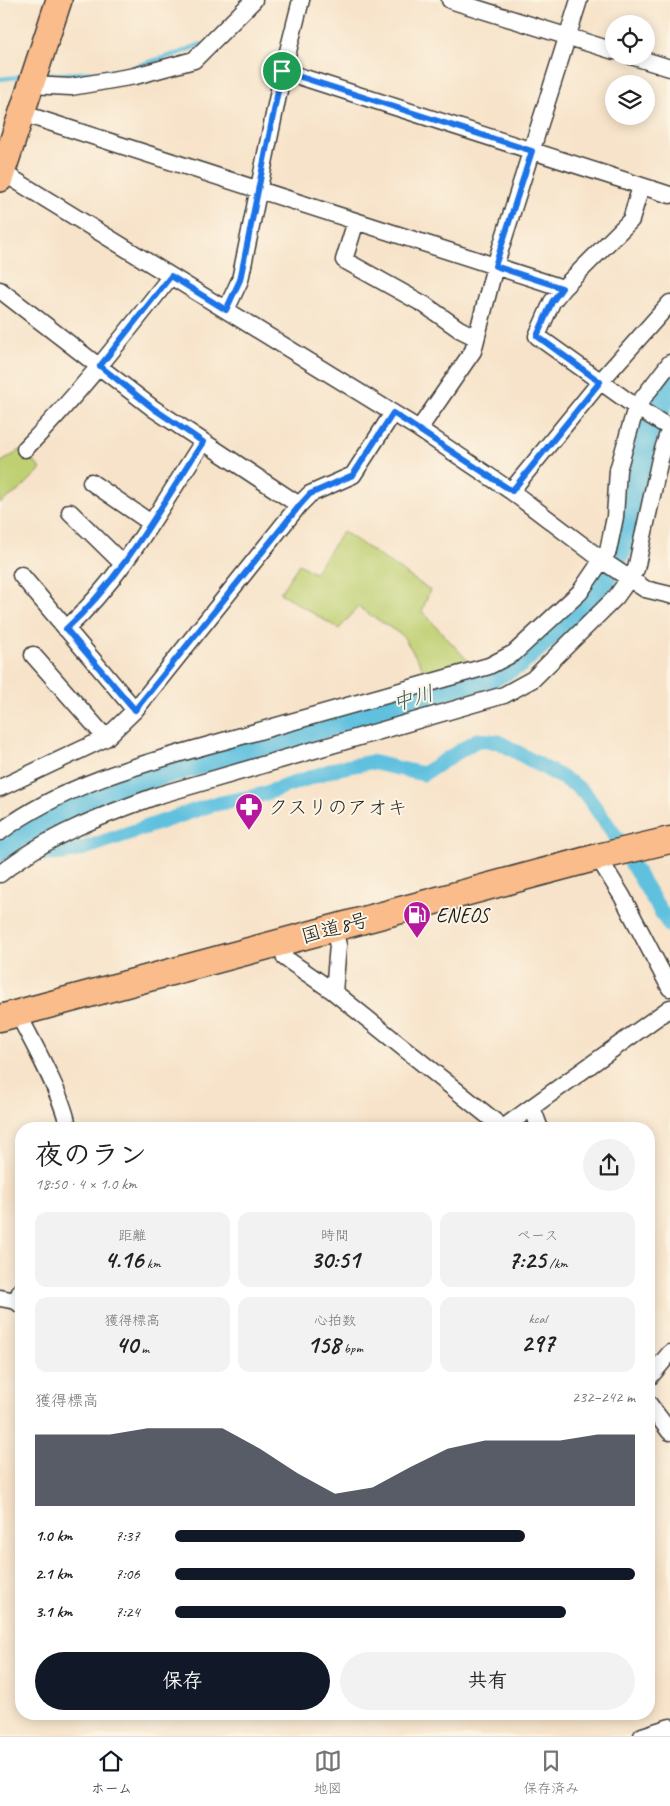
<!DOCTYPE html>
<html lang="ja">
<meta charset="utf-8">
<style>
:root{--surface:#fff;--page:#f2f2f2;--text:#222;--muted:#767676;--line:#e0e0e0;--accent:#111827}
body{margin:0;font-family:Caveat,"Klee One",sans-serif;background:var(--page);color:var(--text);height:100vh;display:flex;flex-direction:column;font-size:19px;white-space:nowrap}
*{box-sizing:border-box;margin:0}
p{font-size:16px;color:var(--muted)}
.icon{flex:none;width:28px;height:28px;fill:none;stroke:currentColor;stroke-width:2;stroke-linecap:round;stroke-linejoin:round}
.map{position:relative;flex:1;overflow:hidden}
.drawer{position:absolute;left:15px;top:1122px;width:640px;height:598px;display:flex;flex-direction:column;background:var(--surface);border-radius:20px;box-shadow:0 2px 12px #0003}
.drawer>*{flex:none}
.tools{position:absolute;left:605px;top:15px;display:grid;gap:10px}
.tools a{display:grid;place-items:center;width:50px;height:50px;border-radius:50%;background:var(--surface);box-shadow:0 2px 12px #0003;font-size:25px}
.pin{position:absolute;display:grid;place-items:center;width:42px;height:42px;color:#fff;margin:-21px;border:2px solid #fff;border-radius:50%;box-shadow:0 1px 5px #0007}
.round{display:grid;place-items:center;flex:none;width:52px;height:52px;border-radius:26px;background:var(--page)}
.head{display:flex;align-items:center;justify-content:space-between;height:85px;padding:0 20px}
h1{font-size:28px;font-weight:600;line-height:38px}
.stats{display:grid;grid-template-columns:repeat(3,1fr);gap:8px;height:85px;padding:5px 20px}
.stats div{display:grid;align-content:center;border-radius:12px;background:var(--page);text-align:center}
.stats b{font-size:25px;font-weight:600}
.stats small{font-size:14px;font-weight:400}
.stats p{font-size:14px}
.chart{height:140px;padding:10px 20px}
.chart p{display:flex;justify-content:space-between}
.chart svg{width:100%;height:90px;margin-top:5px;fill:var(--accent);opacity:.7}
.cta{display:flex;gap:10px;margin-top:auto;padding:10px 20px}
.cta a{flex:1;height:58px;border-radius:30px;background:var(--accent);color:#fff;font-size:20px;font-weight:600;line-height:58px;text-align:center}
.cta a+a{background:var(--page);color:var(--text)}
ul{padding:0 20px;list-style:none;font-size:16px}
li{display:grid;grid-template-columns:80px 60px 1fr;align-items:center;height:38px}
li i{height:12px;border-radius:6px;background:var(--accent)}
.tabs{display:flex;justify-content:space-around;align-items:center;height:70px;border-top:1px solid var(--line);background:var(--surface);font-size:14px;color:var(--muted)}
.tabs a{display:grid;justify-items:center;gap:2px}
.tabs .current{color:var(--accent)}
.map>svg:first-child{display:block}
</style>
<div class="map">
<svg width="670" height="1736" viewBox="0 0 670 1736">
<rect width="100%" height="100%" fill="#fcf5e5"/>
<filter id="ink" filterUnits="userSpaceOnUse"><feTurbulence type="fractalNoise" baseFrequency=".02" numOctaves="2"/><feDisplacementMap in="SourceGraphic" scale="10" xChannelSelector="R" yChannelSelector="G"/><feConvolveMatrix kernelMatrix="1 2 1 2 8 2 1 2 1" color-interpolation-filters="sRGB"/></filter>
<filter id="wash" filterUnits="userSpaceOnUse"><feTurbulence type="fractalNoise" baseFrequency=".0096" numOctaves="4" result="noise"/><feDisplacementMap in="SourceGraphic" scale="20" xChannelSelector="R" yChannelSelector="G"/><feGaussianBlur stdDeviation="1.12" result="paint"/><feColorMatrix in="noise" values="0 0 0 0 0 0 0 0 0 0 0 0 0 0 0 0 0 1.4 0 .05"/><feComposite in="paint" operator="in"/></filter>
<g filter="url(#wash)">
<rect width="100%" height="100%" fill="#f7e3c9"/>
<!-- green -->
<path fill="#bfd073" stroke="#6e7648" d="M22 449 41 469 20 490 0 503V463Z
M343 531 430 590 422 611 470 663 429 678 403 636 358 607 339 629 280 593 299 564 314 573Z"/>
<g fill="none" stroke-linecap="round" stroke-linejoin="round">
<!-- stream -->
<path stroke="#60c1df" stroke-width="4.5" d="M41 75 121 71 179 53 201 44
M0 79 26 76"/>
<!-- canal -->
<path stroke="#60c1df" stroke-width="15" d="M30 828 36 839
M43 850 46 854 64 853 85 848 211 805 260 795 335 769 371 762 423 774 477 740 499 742 575 785 587 796 617 838
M631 863 670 926"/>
<!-- river -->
<path stroke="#60c1df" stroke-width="25" d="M0 850 30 828 59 813 147 777 279 740 436 691 483 680 519 661 569 616 603 581 625 540 642 463 644 442 670 381"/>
</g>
</g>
<g filter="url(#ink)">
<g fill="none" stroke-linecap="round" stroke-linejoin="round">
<defs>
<path id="minor" d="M450 0 614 51
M631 56 670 68
M283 71 670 195
M30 85 71 87 135 76 194 60 254 0
M21 113 563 288
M2 172 419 429 511 491 606 563 645 589 670 595
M641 186 631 220 563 288 552 302 537 336 636 407 670 428
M356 221 344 260 425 305 459 329 475 337
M0 290 154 409 299 505 310 494 353 475 393 413
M226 310 240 280 283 71 301 0
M419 429 473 351 495 266 579 0
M25 449C78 395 124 336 171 276
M91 482 151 523
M511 491 600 382 670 303
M70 512 123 564
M21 575 135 710
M66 629C123 577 161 506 203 442
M33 655 106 738
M0 788 106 738 135 710 299 505
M0 832C71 779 161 759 245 735 327 712 408 689 489 666L514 653 580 592 608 551 615 517 618 470 636 407 670 363
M598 857 622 896 670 988
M0 874C46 836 103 815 159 795L504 695 533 679 616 597 636 569 660 459 670 427
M333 929 338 945 334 992
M281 943 285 958 334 992 503 1128 532 1107
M18 1014C31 1039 67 1104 68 1129
M540 1129 532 1107 670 1008
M21 1290 16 1301 21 1305
M0 1298 16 1301
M649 1378 670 1353
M649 1404 670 1432
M642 1736 670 1727"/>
<path id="primary" d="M0 179 59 0"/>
<path id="trunk" d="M0 1018 598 857 670 840"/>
</defs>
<!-- minor casing -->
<use href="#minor" stroke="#3d3a36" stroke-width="19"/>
<!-- primary casing -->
<use href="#primary" stroke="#3d3a36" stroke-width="28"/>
<!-- trunk casing -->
<use href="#trunk" stroke="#3d3a36" stroke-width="29"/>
<!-- minor -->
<use href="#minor" stroke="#fff" stroke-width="16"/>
<!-- primary -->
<use href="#primary" stroke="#f9bc8a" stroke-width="25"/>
<!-- trunk -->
<use href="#trunk" stroke="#f9bc8a" stroke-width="26"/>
</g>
</g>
<g fill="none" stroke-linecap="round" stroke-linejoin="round" filter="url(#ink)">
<defs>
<path id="route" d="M282 71 532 151 495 266 562 288 552 302 537 336 600 382 512 491 393 413 353 475 310 494 300 505 135 710 66 629C123 577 161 506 203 442L154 409 100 366 171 276 226 310 240 280Z"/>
</defs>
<!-- route casing -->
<use href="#route" stroke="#fff" stroke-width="10"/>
<!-- route -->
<use href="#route" stroke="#1a73e8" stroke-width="6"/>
</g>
<!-- icons -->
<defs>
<symbol id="pharmacy-pin" viewBox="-11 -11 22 30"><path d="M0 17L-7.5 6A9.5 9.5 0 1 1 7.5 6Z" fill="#b5179e" stroke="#fcf5e5"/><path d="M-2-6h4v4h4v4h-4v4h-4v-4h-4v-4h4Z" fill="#fff"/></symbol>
<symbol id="fuel-pin" viewBox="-11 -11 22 30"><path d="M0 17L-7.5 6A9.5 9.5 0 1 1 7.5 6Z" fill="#b5179e" stroke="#fcf5e5"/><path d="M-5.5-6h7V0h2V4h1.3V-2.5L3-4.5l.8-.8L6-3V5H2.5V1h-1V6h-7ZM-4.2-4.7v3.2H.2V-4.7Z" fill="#fff"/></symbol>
</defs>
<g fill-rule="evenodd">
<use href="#pharmacy-pin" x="233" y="791" width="32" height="43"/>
<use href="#fuel-pin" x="401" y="899" width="32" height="43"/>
</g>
<g text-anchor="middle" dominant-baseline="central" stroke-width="4" stroke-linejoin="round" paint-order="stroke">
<!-- poi labels -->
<g font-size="20" fill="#1c1c1c" stroke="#fcf5e5" text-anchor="start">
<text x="268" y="807">クスリのアオキ</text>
<text x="436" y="915">ENEOS</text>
</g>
<!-- street labels -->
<g font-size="20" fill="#1c1c1c" stroke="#fcf5e5">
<text transform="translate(335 928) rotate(-15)">国道8号</text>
</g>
<!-- water labels -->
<g font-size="21" font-style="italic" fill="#375e6a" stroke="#fcf5e5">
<text transform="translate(413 698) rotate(-16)">中川</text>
</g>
</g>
</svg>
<div class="tools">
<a><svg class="icon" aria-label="locate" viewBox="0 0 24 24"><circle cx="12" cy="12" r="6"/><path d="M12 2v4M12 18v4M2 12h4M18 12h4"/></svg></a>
<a><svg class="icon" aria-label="layers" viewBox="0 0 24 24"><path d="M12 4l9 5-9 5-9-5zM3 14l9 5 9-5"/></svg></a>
</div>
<div class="pin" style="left:282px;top:71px;background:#1e9e55"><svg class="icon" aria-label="arrive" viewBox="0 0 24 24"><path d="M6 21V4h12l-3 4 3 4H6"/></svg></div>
<section class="drawer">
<div class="head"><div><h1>夜のラン</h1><p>18:50 · 4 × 1.0 km</p></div><a class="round"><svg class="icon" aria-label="share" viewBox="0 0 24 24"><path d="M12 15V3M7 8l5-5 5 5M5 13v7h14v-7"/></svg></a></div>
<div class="stats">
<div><p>距離</p><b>4.16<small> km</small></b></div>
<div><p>時間</p><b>30:51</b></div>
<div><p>ペース</p><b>7:25<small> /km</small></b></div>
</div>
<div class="stats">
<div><p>獲得標高</p><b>40<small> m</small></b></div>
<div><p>心拍数</p><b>158<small> bpm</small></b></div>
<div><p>kcal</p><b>297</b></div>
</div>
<div class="chart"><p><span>獲得標高</span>232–242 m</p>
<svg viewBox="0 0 160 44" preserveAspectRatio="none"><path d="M0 44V9L10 9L20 9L30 6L40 6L50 6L60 16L70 28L80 38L90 35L100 25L110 16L120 12L130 12L140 12L150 9L160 9V44z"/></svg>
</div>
<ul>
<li><b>1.0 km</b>7:37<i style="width:76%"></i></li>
<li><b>2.1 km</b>7:06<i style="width:100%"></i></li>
<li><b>3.1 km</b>7:24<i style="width:85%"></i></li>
</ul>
<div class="cta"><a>保存</a><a>共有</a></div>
</section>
</div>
<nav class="tabs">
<a class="current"><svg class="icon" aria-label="home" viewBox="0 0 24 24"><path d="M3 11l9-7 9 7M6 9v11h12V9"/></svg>ホーム</a>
<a><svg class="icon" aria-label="map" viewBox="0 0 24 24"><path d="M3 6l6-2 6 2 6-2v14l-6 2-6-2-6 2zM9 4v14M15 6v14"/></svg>地図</a>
<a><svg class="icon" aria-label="saved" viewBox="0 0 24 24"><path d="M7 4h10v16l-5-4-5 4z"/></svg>保存済み</a>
</nav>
